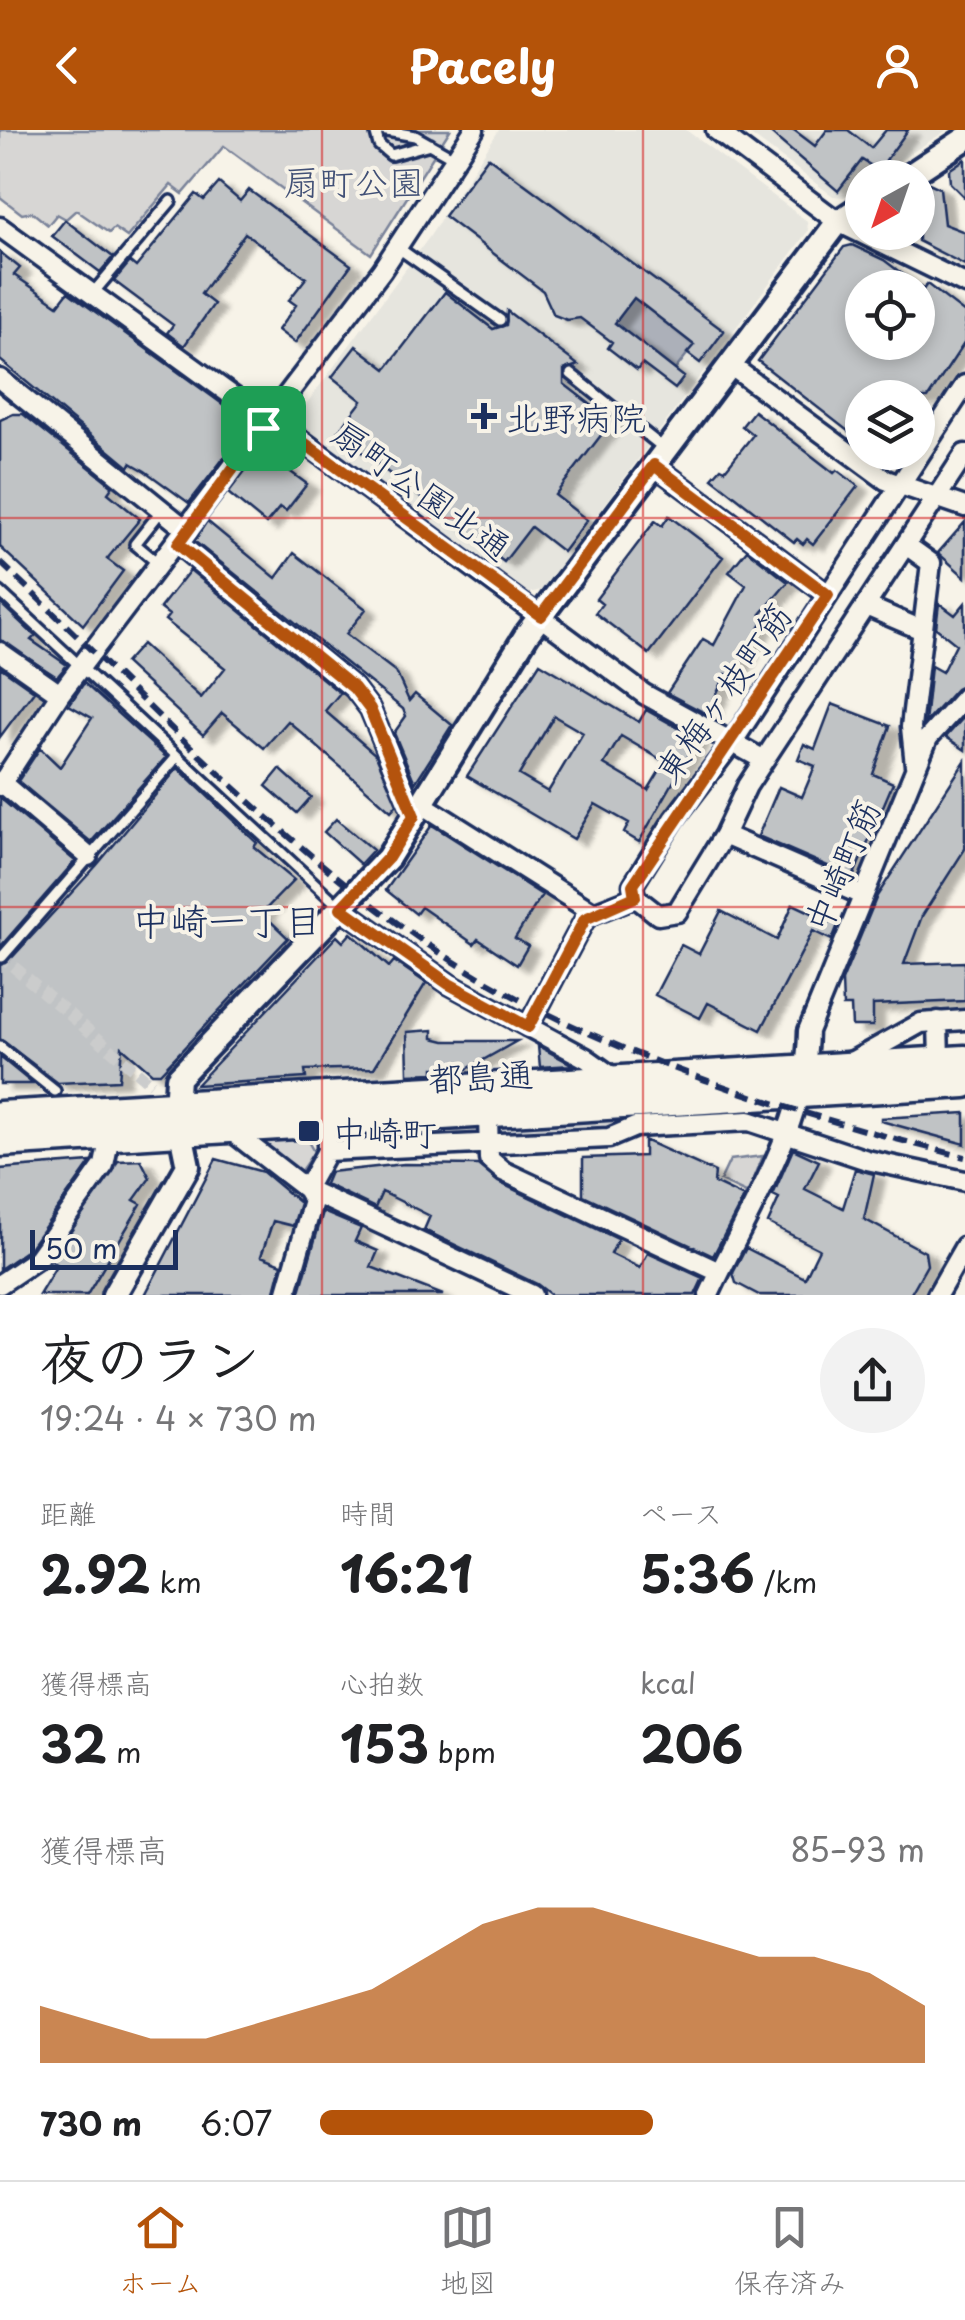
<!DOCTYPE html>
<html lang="ja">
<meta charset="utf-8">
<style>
:root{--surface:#fff;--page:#f2f2f2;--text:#202124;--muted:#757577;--line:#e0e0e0;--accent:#b45309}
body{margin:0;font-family:"Playpen Sans","Klee One",sans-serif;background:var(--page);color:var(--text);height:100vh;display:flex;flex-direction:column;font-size:38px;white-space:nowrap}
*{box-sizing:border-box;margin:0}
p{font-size:32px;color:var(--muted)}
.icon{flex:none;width:55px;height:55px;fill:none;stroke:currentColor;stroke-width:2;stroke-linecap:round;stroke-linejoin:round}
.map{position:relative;height:1165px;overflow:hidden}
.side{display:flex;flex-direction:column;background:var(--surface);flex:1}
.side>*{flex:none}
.needle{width:65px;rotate:220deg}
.fabs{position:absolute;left:845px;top:30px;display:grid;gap:20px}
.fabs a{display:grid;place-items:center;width:90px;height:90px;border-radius:50%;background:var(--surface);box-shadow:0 5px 15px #0003;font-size:50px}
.scale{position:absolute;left:30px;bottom:25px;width:148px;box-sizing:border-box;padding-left:10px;border:5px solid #1b2f5e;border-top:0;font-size:28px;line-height:35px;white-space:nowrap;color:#1b2f5e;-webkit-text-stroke:8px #f7f3e8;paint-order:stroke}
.pin{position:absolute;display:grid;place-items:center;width:85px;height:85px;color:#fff;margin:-42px;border-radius:20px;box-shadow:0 5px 15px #0006}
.round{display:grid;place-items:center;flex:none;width:105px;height:105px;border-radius:52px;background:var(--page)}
.head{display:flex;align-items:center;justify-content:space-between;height:170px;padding:0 40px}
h1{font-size:55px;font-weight:700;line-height:75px}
.metrics{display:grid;grid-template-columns:repeat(3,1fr);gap:15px;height:170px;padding:10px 40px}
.metrics div{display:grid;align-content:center}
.metrics b{font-size:50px;font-weight:700}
.metrics small{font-size:28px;font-weight:400}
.metrics p{font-size:28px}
.chart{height:280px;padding:20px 40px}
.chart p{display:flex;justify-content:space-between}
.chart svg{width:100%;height:180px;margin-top:10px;fill:var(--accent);opacity:.7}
ul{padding:0 40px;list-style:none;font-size:32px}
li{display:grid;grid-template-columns:160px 120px 1fr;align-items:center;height:75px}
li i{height:25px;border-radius:12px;background:var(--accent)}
header{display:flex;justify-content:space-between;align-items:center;height:130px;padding:0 40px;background:var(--accent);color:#fff;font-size:45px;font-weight:700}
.menu{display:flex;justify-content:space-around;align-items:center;height:140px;border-top:2px solid var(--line);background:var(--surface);font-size:28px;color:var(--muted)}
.menu a{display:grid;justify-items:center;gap:5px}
.menu .current{color:var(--accent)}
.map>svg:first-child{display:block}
</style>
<header><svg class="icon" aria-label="back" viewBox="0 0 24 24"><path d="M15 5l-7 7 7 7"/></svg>Pacely<svg class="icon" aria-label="person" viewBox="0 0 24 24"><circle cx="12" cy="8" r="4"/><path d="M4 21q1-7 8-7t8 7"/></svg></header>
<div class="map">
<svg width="965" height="1165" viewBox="0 0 965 1165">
<defs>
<filter id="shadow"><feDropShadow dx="11" dy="6" stdDeviation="2.5" flood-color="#0004"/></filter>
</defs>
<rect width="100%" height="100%" fill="#f7f3e8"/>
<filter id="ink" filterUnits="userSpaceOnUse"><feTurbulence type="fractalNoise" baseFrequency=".01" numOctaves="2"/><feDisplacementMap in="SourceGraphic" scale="20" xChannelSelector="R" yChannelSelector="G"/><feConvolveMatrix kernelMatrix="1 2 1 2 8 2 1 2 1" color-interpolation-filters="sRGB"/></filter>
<g filter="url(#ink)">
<!-- built -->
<path fill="#e6e5de" d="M499 0H686L807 91 808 101 541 460 529 463 302 297 299 284 430 106Z
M744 0H947L874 47 862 48V55L844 67 833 66Z"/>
<!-- green -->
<path fill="#d7d6d4" stroke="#798299" stroke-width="2.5" d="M0 0H450L371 124 224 16 183 64 171 55 127 107 114 98 109 103 76 80 66 89 57 84 48 95 32 82 22 84 0 67Z
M678 985V989L612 1000 496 1005 495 997Z
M479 998 480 1005 339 1011V1006Z
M306 1008 314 1022 300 1042 263 1016 268 1010Z
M763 1026 748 1064 720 1051 730 1030Z"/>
<!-- water -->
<path fill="#acb0b9" stroke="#727c95" stroke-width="2.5" d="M634 168 694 215 675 240 615 193Z"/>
<!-- building -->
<path fill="#c0c3c5" stroke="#1b2f5e" stroke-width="2.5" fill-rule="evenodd" filter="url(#shadow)" d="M767 0H794L815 16 827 0H848L871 18 886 0H908L886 30 896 38 891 48 862 30 838 61Z
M488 27 724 201 700 233 687 223 694 215 634 168 615 193 684 247 675 259 642 234 637 240 608 218 612 212 580 188 567 190 554 185 543 161 444 86Z
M965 29V68L950 53 949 40Z
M219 53 240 71 249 60 351 135 295 213 278 200 296 175 289 170 306 148 245 103 201 164 214 174 184 216 167 203 173 195 114 151 130 132 136 137 196 64 204 70Z
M929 53 940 58 944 94 965 102V135L918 111V61Z
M65 90 113 127 100 142 52 106Z
M852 115 884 130 921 158H862V212H918V167L927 154 965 183V212L928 268H862V312L758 231 844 117Z
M0 122 20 138 14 145 58 175 68 162 250 294 189 373 145 341 131 333 129 337 0 230Z
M445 162 493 199 506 195 507 181 578 235 564 240V254L612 291 555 365 587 390 563 422 531 397 504 432 337 303 362 271 332 247 356 216 386 239Z
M754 281 834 343 837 340 858 356 813 414 807 409 803 414 797 409 794 412 712 348 721 338 725 340 753 305 742 296Z
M13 284H23L113 356 108 363 140 389 107 429 123 441 83 495 0 417V290Z
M261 320 307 354 286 381 280 377 266 394 228 363Z
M669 386 723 427 649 524 595 483 602 474 596 469 655 391 662 396Z
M207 391 276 448 294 423 366 479 346 504 396 542 409 571 415 564 452 595 415 653 394 603 406 586 403 579 194 411Z
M965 392V447L938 423Z
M747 420 788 452 761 484 766 486 733 547 726 544 707 584 667 563 703 509 714 515 746 455 729 442Z
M190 440 340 563 325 581 376 625 397 674 391 681 288 591 264 618 222 583 203 605 125 533 142 514 201 568 225 538 165 490 169 485 160 478Z
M0 473 35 506 31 510 67 535 57 547 0 510Z
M939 473 955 485 965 473V555L956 559 925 593 931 536 942 542 956 514 936 498Z
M540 533 639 592 646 580 698 609 639 712 624 703 629 693 595 674 574 709 467 646ZM554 586 583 603 548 662 519 645ZM621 606 665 632 648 660 604 634Z
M0 537 34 561 0 607Z
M84 553 166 627 91 712 18 651 40 618 60 637 92 588 69 575Z
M832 574 890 596 873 644 893 653 853 747 758 706 779 657 802 667 815 636 798 629 804 614 815 619Z
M965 586V620L946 607Z
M965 631V719L922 786 904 834 965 832V871L873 875V896H852L851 876H843L842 851 877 766Z
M178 638 257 713 254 717 294 750 262 783 288 808 160 943H152L122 917 119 950 58 953 0 909V835L8 832 97 735Z
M280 639 311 667 297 683 266 656Z
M0 668 75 731 0 817Z
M336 689 373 720 360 734 324 702Z
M432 695 542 765 515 808 528 816 517 835 478 809 474 814 421 777 416 784 386 760Z
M793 774 838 795 832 810 813 801 761 900 708 873 700 888 655 865 681 815 699 824 721 781 777 810Z
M351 803 389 837 394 831 426 853 374 938 305 940 306 948 196 955 337 806 343 812Z
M433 900V908L445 911H517L467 939 434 938V943L408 944 407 902Z
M538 916 573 935 540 937Z
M0 927 33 954H0Z
M965 983V1014L881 991V988Z
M644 1010 715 1042 714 1053 744 1067 713 1126 583 1065V1028L644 1026Z
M793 1019 819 1031 805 1059 843 1078 855 1039 874 1044 864 1089 925 1122 927 1135 910 1165H759L736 1153 733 1143 746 1118 805 1148 819 1119 768 1093 779 1068 773 1065Z
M216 1029 263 1042 300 1073 293 1096 273 1091 261 1126 282 1134 274 1165H145Z
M141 1030 150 1048 134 1070 141 1074 87 1165H39L57 1135 51 1131 118 1031Z
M91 1032 29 1119 0 1139V1039Z
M404 1034 478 1035 498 1052 618 1109 611 1124 640 1138 648 1123 703 1148 695 1165H551L537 1154 424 1100 430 1086 382 1062 375 1078 325 1054 330 1042Z
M323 1082 361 1098 355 1111 378 1121 371 1137 443 1165H299Z"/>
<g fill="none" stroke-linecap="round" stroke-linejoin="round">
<!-- pedestrian-tunnel -->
<path stroke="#cbcccc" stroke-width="12" stroke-dasharray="12 6" stroke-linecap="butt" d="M0 825 151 954"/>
<defs>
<path id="service" d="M375 0 379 15 391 25 430 14
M381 0 415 6 454 28
M397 117 500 190
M93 163 171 71
M571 244 666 320
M160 435 135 414 162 380
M0 462 339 776
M2 827 176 628
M0 917 55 961"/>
<path id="minor" d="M716 0 838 92 965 154
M0 97 256 283 285 298 644 564 764 630
M730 235 886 350 965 377
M0 249 188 401
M965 255 732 613 674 689 633 755 635 767 658 785 677 782 724 705 747 656 965 324
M654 335 828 465
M178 414 354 558 370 579 415 686
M906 415 931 433 911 597 915 635
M866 476 922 500
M0 522 60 564
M2 653 88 726
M0 656 60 564 382 140 474 0
M422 674 594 783 635 767
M724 705 862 765
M341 778 449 854 586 928 617 950
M938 891 939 931
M528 897 585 789 594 783
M851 932 921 893 965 890
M488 984 489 1029 503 1041 719 1142
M225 996 306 1059 532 1165
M327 1021 609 1008 635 997 749 991 867 1030 965 1051
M306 1059 327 1021V1010
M0 1154 37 1129 104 1035 110 1006
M286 1165 313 1071 306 1059
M709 1165C747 1082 807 994 808 901L928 608 965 567
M937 1165 965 1116"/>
<path id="tertiary" d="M906 48 965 9
M114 1165 188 1036 176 978 178 948 388 728 527 504 838 92 862 76"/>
<path id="primary" d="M0 986 965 930
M0 1012 965 953"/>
</defs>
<!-- service casing -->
<use href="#service" stroke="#1b2f5e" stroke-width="16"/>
<!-- minor casing -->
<use href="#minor" stroke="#1b2f5e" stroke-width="25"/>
<!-- tertiary casing -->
<use href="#tertiary" stroke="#1b2f5e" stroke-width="30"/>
<!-- primary casing -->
<use href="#primary" stroke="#1b2f5e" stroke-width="35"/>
<!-- service -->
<use href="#service" stroke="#f7f3e8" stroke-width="9"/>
<!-- minor -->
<use href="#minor" stroke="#f7f3e8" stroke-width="18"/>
<!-- tertiary -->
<use href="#tertiary" stroke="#f7f3e8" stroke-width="22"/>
<!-- primary -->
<use href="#primary" stroke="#f7f3e8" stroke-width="28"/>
<!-- rail -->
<path stroke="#1b2f5e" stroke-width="6" stroke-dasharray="15 8" stroke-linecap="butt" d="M0 432C139 563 271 708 430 816 584 920 786 982 965 1027"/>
</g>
</g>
<g fill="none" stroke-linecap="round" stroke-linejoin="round" filter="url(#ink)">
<defs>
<path id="route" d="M270 288 541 486 654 335 828 465 633 755 635 767 585 789 528 897 449 854 341 778 388 728 414 686 370 579 354 558 178 414Z"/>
</defs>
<!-- route casing -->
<use href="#route" stroke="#fff" stroke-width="20"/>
<!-- route -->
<use href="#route" stroke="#b45309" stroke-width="12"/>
</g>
<!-- grid -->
<path fill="none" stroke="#d62828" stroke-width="2.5" stroke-opacity="0.55" d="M322 0V1165M643 0V1165M0 388H965M0 777H965"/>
<!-- markers -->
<g fill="#1b2f5e" stroke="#f7f3e8" stroke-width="4">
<path d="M479 271h10v10h10v10h-10v10h-10v-10h-10v-10h10z"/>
<rect x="297" y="989" width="24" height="24" rx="5"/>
</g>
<g text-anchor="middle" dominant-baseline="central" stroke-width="8" stroke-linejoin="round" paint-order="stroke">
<!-- park labels -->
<g font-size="35" fill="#415076" stroke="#f7f3e8">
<text x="354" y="50">扇町公園</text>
</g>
<!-- poi labels -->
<g font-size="35" fill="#1b2f5e" stroke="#f7f3e8" text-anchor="start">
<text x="506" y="286">北野病院</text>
<text x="332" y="1001">中崎町</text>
</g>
<!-- street labels -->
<g font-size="35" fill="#1b2f5e" stroke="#f7f3e8">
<text transform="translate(423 359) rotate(36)">扇町公園北通</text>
<text transform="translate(722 562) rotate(-55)">東梅ヶ枝町筋</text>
<text transform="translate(841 735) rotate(-67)">中崎町筋</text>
<text transform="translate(481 945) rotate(-3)">都島通</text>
</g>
<!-- neighbourhood labels -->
<g font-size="38" fill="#1b2f5e" stroke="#f7f3e8">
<text x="227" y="789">中崎一丁目</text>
</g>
</g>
</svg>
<div class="fabs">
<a><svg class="needle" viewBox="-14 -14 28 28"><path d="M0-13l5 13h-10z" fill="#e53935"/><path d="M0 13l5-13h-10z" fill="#757577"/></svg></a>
<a><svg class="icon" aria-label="locate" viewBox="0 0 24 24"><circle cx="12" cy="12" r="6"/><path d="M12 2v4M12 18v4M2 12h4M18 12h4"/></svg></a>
<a><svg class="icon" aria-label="layers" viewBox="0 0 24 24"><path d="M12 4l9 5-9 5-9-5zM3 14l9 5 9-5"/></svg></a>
</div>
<div class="scale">50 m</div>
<div class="pin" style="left:263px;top:298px;background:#1e9e55"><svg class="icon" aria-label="arrive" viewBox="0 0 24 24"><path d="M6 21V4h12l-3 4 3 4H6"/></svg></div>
</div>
<section class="side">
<div class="head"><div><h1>夜のラン</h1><p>19:24 · 4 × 730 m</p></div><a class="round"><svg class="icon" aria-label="share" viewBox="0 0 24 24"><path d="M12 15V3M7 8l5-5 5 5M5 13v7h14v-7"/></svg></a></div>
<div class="metrics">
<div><p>距離</p><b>2.92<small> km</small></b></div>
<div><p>時間</p><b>16:21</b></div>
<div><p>ペース</p><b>5:36<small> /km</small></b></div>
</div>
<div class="metrics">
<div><p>獲得標高</p><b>32<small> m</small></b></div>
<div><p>心拍数</p><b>153<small> bpm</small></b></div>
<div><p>kcal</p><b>206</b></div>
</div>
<div class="chart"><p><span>獲得標高</span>85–93 m</p>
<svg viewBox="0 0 160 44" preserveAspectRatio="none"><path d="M0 44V30L10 34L20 38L30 38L40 34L50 30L60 26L70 18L80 10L90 6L100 6L110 10L120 14L130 18L140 18L150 22L160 30V44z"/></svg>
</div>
<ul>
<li><b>730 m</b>6:07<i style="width:55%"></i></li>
</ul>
</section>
<nav class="menu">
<a class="current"><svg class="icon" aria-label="home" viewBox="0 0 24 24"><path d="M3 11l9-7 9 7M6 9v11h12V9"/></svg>ホーム</a>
<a><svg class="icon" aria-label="map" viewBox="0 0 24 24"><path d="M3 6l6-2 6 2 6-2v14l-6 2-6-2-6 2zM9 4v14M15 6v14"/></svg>地図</a>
<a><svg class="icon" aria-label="saved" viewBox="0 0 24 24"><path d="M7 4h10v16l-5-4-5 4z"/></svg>保存済み</a>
</nav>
